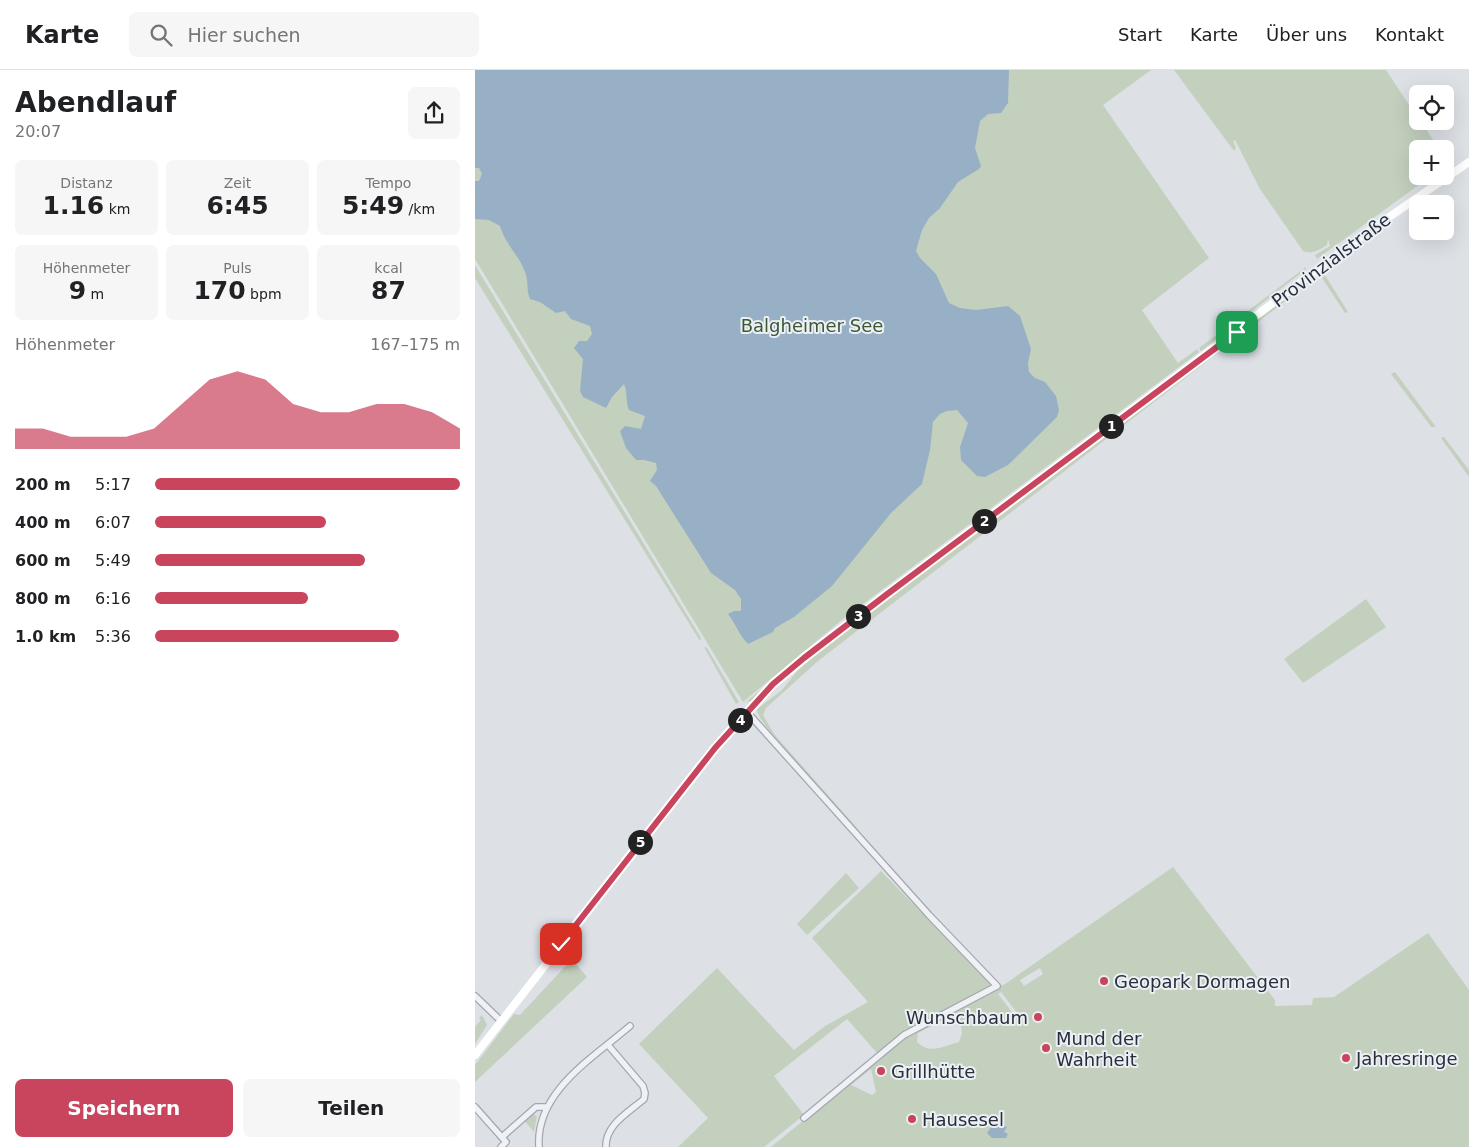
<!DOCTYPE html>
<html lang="de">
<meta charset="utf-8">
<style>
:root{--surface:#fff;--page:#f6f6f6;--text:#202124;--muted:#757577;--line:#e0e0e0;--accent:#c9445d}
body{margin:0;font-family:"DejaVu Sans",sans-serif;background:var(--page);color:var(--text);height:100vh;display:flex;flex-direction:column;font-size:19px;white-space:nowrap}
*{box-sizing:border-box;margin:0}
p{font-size:16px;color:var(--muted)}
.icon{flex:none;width:28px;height:28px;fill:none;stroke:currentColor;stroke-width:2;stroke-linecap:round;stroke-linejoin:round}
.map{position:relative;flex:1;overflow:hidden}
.side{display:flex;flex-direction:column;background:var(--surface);width:475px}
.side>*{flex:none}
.fabs{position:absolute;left:934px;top:15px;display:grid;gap:10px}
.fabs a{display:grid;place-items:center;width:45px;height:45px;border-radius:8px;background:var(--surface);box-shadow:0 5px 20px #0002;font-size:25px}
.pin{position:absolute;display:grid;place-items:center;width:42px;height:42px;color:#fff;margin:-21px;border-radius:10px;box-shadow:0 2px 8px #0006}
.km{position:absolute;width:25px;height:25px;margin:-12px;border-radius:50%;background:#222;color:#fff;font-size:14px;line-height:25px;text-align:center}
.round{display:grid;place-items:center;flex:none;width:52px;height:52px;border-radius:8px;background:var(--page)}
.summary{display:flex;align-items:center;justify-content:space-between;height:85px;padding:0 15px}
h1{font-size:28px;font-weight:800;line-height:38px}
.metrics{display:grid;grid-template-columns:repeat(3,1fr);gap:8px;height:85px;padding:5px 15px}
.metrics div{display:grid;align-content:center;border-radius:8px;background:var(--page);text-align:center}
.metrics b{font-size:25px;font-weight:800}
.metrics small{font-size:14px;font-weight:400}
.metrics p{font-size:14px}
.chart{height:140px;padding:10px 15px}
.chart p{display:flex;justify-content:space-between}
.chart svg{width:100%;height:90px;margin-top:5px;fill:var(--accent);opacity:.7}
.cta{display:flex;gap:10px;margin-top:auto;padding:10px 15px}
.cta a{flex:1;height:58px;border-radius:8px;background:var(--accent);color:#fff;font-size:20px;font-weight:800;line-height:58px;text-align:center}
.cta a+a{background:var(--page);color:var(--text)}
ul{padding:0 15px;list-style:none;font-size:16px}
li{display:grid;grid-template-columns:80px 60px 1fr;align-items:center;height:38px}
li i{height:12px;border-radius:6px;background:var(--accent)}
header{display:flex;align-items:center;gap:30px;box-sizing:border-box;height:70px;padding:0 25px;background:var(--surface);border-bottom:1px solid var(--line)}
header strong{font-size:24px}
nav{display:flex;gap:28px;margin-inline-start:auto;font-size:18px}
.search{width:350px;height:45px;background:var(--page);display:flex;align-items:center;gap:12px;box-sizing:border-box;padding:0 18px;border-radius:8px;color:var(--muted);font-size:19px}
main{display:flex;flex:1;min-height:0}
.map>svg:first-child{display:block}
</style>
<header>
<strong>Karte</strong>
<div class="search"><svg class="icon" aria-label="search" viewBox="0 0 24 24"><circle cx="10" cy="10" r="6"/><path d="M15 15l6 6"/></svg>Hier suchen</div>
<nav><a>Start</a><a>Karte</a><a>Über uns</a><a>Kontakt</a></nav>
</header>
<main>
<section class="side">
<div class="summary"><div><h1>Abendlauf</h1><p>20:07</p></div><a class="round"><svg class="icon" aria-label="share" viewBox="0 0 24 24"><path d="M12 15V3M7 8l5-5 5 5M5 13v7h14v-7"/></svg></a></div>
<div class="metrics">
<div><p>Distanz</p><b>1.16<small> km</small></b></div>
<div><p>Zeit</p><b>6:45</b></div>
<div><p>Tempo</p><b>5:49<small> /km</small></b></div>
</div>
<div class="metrics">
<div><p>Höhenmeter</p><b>9<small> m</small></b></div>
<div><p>Puls</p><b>170<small> bpm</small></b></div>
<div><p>kcal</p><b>87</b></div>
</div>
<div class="chart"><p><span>Höhenmeter</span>167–175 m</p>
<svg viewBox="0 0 160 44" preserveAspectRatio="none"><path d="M0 44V34L10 34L20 38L30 38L40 38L50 34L60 22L70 10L80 6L90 10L100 22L110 26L120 26L130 22L140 22L150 26L160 34V44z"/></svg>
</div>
<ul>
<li><b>200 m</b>5:17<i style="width:100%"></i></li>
<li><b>400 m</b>6:07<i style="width:56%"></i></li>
<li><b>600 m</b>5:49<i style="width:69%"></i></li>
<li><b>800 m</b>6:16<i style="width:50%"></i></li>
<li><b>1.0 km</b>5:36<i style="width:80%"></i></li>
</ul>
<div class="cta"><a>Speichern</a><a>Teilen</a></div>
</section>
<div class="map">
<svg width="994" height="1077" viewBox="0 0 994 1077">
<rect width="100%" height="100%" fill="#dde1e6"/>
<!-- green -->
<path fill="#c3d0be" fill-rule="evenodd" d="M0 0H676L628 35 734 188 667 240 703 293 722 279 724 282 368 549 268 632 0 189Z
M699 0H911L942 47V51H946L964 79H942V106H956L842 189 840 185 855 176 853 169 852 175C844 180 837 185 828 181L785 119 760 70 758 71 761 78 759 81Z
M892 165 879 177 877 183 868 186 848 202 873 242 870 243 845 205 847 199Z
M0 195 226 568 225 571 11 226 0 208Z
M831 197V199L726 281 724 278Z
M835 209H839L343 591 291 638 288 645 299 664 382 758 379 759C366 744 279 650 282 639L307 620 323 600 374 556Z
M723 285 371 551 327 586 276 631 271 632 370 550Z
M920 302 961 357H956L954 354 916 304Z
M969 367 994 400V407L966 368Z
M891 529 911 557 828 613 809 589Z
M229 577 232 578 264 632 261 634Z
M698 797 800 930V936L837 935 838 928 859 927 953 863 994 920V1077H296L431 967 530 914ZM565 898 568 904 549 916 545 910ZM526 922 543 944 540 946 523 924ZM484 942 487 963 484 972C469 976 455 985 442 972L443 963ZM396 999 401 1022 397 1025 376 1015Z
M406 801 516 914 514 918 426 964 402 983 372 949 299 1006 329 1045 289 1077H203L233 1048 164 974 242 898 319 980 350 956 393 932 337 868Z
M371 803 384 818 332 865 322 854Z
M97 889 112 907 0 1012V995L39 944 45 945Z
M7 945 12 955 0 974V957L6 950 4 948Z
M57 1044 62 1046 59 1062 49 1050Z"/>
<!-- water -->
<path fill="#98b0c6" d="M0 0H534L533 33 526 43 513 44 505 51 500 78 506 96 504 99 483 112 465 138 454 148 447 160 441 181 445 188 461 204 474 233 485 238 501 240 533 236 545 246 556 279 553 293 554 302 560 308 570 312 581 326 584 340 582 347 533 395 510 407 502 406 486 390 485 377 493 353 482 340 472 341 465 344 458 352 455 380 447 414 416 443 357 516 319 547 300 558 298 562 273 574C264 565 261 554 253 544L259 541H266V529L260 520 236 503 181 416 175 411 182 400 181 393 169 390H161L151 378 145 361 150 356 166 359 170 346 154 340C150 330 153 323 149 314L137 327 131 338 108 327 105 321 108 289 99 278 104 271H112L117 264 115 256 96 249 90 241 81 243 65 232 55 229C51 220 54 211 50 202 44 185 30 174 25 156L14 150 0 149V111H4L7 104 4 98H0Z
M523 1054 532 1057 529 1062 533 1064 531 1068H517L512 1063 516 1057Z"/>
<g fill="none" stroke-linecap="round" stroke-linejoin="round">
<defs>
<path id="minor" d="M272 642 454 845 522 916 429 965 329 1048
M0 926 26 951
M0 1037 31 1072 26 1077
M27 1067 61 1037H71
M64 1077C60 1022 118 988 155 956
M131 1077C130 1055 154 1042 169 1029L170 1023 168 1016 133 975"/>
</defs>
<!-- minor casing -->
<use href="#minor" stroke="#a3a8b0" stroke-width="8"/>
<!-- minor -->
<use href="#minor" stroke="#eff1f5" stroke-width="5.5"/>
<!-- secondary -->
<path stroke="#fff" stroke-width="8" d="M0 985 248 668 298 615 372 554 891 163 994 92"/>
</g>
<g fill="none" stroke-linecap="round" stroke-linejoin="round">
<defs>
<path id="route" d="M86 874 240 678 298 614 329 588 411 525 762 262"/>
</defs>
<!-- route casing -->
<use href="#route" stroke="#fff" stroke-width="10"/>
<!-- route -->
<use href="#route" stroke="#c9445d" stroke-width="6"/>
</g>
<!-- markers -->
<g fill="#c9445d" stroke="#ecf0f4" stroke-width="2">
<circle cx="629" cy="911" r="5"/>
<circle cx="563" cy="947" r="5"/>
<circle cx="571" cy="978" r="5"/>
<circle cx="871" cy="988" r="5"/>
<circle cx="406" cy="1001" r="5"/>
<circle cx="437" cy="1049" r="5"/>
</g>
<g text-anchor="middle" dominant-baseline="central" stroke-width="4" stroke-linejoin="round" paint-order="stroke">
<!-- street labels -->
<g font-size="18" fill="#272f3c" stroke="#ecf0f4">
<text transform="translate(856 190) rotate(-37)">Provinzialstraße</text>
</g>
<!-- park labels -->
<g font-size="18" fill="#3c5835" stroke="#ecf0f4">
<text x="337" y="255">Balgheimer See</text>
</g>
<!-- poi labels -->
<g font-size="18" fill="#272f3c" stroke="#ecf0f4" text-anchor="start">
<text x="639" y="911">Geopark Dormagen</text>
<text x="553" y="947" text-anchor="end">Wunschbaum</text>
<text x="581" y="968">Mund der<tspan x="581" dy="21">Wahrheit</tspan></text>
<text x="881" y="988">Jahresringe</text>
<text x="416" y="1001">Grillhütte</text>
<text x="447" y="1049">Hausesel</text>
</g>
</g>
</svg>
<div class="fabs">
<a><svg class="icon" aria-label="locate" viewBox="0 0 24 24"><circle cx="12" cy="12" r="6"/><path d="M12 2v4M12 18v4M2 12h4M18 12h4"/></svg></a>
<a>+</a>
<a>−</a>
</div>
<div class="pin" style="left:762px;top:262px;background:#1e9e55"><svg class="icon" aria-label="arrive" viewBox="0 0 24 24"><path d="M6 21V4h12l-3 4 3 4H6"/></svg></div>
<div class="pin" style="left:86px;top:874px;background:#d93025"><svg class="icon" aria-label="check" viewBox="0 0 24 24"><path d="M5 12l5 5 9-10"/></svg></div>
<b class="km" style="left:636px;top:356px">1</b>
<b class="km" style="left:509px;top:451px">2</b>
<b class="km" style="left:383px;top:546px">3</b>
<b class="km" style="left:265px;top:650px">4</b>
<b class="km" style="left:165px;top:772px">5</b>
</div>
</main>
